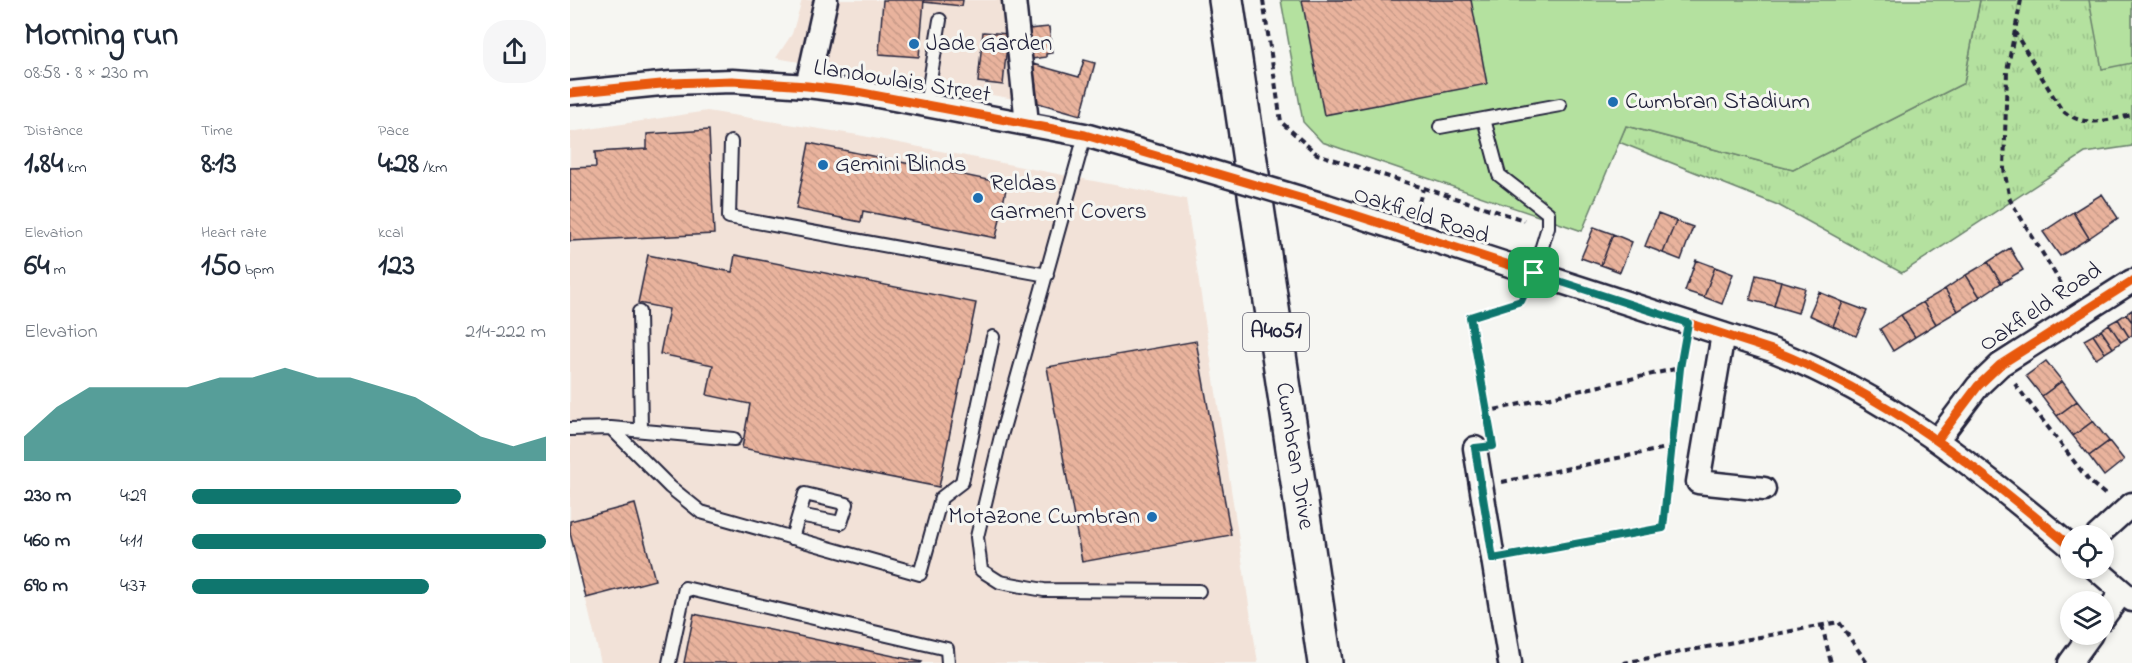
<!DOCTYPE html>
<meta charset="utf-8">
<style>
:root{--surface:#fff;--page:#f6f6f7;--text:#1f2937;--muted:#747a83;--accent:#0f766e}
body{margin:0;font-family:"Indie Flower",sans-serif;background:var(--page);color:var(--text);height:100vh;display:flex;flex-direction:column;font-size:22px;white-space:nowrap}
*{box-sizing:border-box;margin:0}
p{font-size:20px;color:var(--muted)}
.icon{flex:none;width:33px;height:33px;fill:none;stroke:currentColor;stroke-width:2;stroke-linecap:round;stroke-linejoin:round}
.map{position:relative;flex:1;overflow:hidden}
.drawer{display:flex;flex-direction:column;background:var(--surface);width:570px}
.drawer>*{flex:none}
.buttons{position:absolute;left:1490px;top:525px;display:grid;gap:12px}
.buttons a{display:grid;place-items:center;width:54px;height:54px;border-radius:50%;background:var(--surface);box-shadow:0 3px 9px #0003;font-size:30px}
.pin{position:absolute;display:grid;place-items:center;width:51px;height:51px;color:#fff;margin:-26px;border-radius:12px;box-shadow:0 3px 9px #0006}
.round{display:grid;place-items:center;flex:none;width:63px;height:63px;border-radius:24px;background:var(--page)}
.head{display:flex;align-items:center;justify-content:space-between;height:102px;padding:0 24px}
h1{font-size:33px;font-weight:700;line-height:45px}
.stats{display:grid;grid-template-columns:repeat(3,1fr);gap:9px;height:102px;padding:6px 24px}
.stats div{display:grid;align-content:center}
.stats b{font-size:30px;font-weight:700}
.stats small{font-size:16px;font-weight:400}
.stats p{font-size:16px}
.chart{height:168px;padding:12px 24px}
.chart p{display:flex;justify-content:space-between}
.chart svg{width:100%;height:108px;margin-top:6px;fill:var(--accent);opacity:.7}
ul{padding:0 24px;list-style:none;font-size:20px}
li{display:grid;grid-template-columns:96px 72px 1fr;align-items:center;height:45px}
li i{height:15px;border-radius:8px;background:var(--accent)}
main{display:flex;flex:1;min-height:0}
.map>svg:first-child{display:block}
</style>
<main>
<section class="drawer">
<div class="head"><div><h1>Morning run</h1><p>08:58 · 8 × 230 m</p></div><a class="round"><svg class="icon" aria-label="share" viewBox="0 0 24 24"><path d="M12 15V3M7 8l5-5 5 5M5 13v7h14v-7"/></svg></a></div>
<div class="stats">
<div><p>Distance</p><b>1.84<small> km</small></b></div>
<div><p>Time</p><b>8:13</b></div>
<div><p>Pace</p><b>4:28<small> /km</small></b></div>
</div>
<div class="stats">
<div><p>Elevation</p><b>64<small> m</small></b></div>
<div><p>Heart rate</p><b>150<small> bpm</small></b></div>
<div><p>kcal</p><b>123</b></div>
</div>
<div class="chart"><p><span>Elevation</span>214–222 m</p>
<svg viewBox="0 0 160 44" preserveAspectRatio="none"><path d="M0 44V34L10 22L20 14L30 14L40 14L50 14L60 10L70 10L80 6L90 10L100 10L110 14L120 18L130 26L140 34L150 38L160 34V44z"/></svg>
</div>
<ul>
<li><b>230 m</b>4:29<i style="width:76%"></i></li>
<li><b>460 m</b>4:11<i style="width:100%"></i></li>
<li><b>690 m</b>4:37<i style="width:67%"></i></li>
</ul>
</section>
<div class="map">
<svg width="1562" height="663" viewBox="0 0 1562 663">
<defs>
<pattern id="grass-tufts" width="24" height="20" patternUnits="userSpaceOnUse" patternTransform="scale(1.5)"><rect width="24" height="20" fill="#b4e19f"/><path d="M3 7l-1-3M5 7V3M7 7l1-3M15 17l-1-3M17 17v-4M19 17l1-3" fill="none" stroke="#9ac18a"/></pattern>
<pattern id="building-back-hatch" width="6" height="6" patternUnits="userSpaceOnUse" patternTransform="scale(1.5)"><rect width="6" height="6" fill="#e9b39d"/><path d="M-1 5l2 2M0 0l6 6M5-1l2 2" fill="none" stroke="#c89a88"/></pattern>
</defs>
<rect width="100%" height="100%" fill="#f6f6f2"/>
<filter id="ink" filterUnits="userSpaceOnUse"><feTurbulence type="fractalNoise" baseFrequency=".0167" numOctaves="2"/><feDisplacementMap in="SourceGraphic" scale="12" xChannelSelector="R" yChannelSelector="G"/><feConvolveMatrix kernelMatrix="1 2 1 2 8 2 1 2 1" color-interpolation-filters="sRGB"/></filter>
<g filter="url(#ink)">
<!-- built -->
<path fill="#f2e2d8" d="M232 0H454L468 103 206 58 222 34Z
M137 111 288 135 616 199 688 663H31L0 533V132Z"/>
<!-- grass -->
<path fill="url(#grass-tufts)" stroke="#6b826d" stroke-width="1.5" d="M1410 0H1562V146L1515 153 1332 273 1208 205 1049 142 1056 126 1223 170 1394 83Z"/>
<!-- garden -->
<path fill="#b4e19f" stroke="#6b826d" stroke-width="1.5" d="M711 0H1410L1394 83 1223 170 1056 126 1012 231 752 142 733 122Z
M1519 0H1562V63L1532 69Z"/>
<!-- building -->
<path fill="url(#building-back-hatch)" stroke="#22223b" stroke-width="1.5" d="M313 0H354L349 57 309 54Z
M354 0H393L392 6 354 2Z
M732 0H901L917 84 754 115Z
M479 27 482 53 476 54V57L462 59 458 29Z
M413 32 438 34 433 85 408 82Z
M514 60 525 63 511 115 468 103 463 64 509 77Z
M139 130 144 234 0 241V168L26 167 25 152 77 149V134Z
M239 143 437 184 426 238 293 211 291 222 226 209Z
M1532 194 1548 218 1519 238 1503 212Z
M1503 212 1519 238 1490 256 1473 232Z
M1088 214 1106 221 1093 253 1075 246Z
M1106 221 1123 227 1111 260 1093 253Z
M1024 227 1043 234 1031 265 1011 258Z
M1043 234 1062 242 1050 272 1031 265Z
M1440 248 1453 270 1431 283 1418 262Z
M78 255 162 272 165 255 406 303 369 487 172 448 180 404 137 395 143 365 90 354 99 309 68 303Z
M1126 260 1145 267 1134 297 1115 291Z
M1418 262 1431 283 1410 297 1396 275Z
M1145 267 1163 274 1152 304 1134 297Z
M1186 275 1211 281 1204 306 1180 300Z
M1396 275 1410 297 1388 311 1375 289Z
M1211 281 1235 288 1228 313 1204 306Z
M1375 289 1388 311 1366 324 1353 302Z
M1249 292 1273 302 1263 326 1239 315Z
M1273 302 1297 311 1286 336 1263 326Z
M1353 302 1366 324 1345 337 1331 315Z
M1562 310V322L1556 314Z
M1556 314 1562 322V335L1559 337 1548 319Z
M1331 315 1345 337 1323 351 1310 329Z
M1548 319 1559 337 1551 342 1539 324Z
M1539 324 1551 342 1543 348 1531 330Z
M1531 330 1543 348 1535 353 1523 335Z
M1523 335 1535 353 1526 359 1514 340Z
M626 341 661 535 512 562 477 367Z
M1476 361 1492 381 1472 396 1456 376Z
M1492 381 1507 401 1487 416 1472 396Z
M1507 401 1523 421 1503 436 1487 416Z
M1523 421 1539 441 1519 456 1503 436Z
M1539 441 1554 460 1534 476 1519 456Z
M65 504 85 580 16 598 0 533V521Z
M124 614 352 662 351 663H114Z"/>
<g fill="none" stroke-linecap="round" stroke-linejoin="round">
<defs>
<path id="lane" d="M356 105 370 20
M914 119 929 175 978 213V227L964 273
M870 127 990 105
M515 135 431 436 407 537 411 570 430 582 474 590 629 591
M161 142 159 217 477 275
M69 312 71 430
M41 428 164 439
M0 429 41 428 100 487 131 512 350 574 371 498 392 482 423 337
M222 538 235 494 277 504 271 523 229 515
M99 663 115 588 377 649 378 663"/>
<path id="street" d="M444 0 457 123
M237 86 256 0
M0 93 101 83 162 81 237 86 287 92 515 135 616 164
M757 206 1202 350C1320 397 1404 465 1500 546
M1153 334 1128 482 1194 489
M1368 439 1408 386 1430 365 1562 281
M905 448 940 663
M1527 536 1562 504
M1525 568 1562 600
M1533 618 1552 592
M1500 663 1521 634"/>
<path id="primary" d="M656 0 755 663"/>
</defs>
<!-- lane casing -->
<use href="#lane" stroke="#22223b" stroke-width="16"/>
<!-- street casing -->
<use href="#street" stroke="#22223b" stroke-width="27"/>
<!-- primary casing -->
<use href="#primary" stroke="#22223b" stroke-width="38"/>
<!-- path -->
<path stroke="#22223b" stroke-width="4" stroke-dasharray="6 4.5" stroke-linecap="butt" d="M693 0 711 122 747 154 954 220
M1451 0 1437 71 1434 169 1440 200 1498 295
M1444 31 1491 109C1512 129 1536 120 1562 115
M846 212 853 189
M1445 384 1519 481 1537 496
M915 412 1109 368 1113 344
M919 428 900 317 951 301 954 295
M932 482 1101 447
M944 555 1093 528 1109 368
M1252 625 1261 663
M1053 663 1269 622 1297 663"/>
<!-- lane -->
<use href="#lane" stroke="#f6f6f2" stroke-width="12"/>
<!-- street -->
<use href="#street" stroke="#f6f6f2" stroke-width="22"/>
<!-- primary -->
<use href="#primary" stroke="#f6f6f2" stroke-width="33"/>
<defs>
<path id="street-bridge" d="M616 164 757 206"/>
</defs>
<!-- street-bridge casing -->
<use href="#street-bridge" stroke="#22223b" stroke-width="27" stroke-linecap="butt"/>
<!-- street-bridge -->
<use href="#street-bridge" stroke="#f6f6f2" stroke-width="22"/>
<defs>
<path id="cycleway" d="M0 93 101 83 162 81 237 86 287 92 515 135 757 206 1202 350C1320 397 1404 465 1500 546
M1368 439 1408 386 1430 365 1562 281"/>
</defs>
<!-- cycleway casing -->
<use href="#cycleway" stroke="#f6f6f2" stroke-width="13"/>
<!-- cycleway -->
<use href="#cycleway" stroke="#e8590c" stroke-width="9"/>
</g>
</g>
<g fill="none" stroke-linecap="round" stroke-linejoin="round" filter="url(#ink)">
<defs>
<path id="route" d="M964 273 1118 323 1110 368 1093 528 923 559 905 448 923 446 900 317 951 301Z"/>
</defs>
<!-- route casing -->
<use href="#route" stroke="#fff" stroke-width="12"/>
<!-- route -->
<use href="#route" stroke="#0f766e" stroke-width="8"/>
</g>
<!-- markers -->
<g fill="#1f6fb2" stroke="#f6f6f2" stroke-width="2">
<circle cx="344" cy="44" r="6"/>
<circle cx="1043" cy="102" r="6"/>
<circle cx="253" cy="165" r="6"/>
<circle cx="408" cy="198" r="6"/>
<circle cx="582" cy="517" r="6"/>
</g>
<g text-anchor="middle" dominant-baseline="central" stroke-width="6" stroke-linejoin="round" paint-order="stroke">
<!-- shield labels -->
<rect fill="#f6f6f2" stroke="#626272" stroke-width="1.5" x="673" y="313" width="66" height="38" rx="4.5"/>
<g font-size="22" font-weight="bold" fill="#22223b">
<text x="706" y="332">A4051</text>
</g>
<!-- poi labels -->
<g font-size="24" fill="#22223b" stroke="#f6f6f2" text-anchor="start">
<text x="356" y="44">Jade Garden</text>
<text x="1055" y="102">Cwmbran Stadium</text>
<text x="265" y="165">Gemini Blinds</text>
<text x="420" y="184">Reldas<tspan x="420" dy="28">Garment Covers</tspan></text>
<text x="570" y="517" text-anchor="end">Motazone Cwmbran</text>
</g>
<!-- street labels -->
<g font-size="24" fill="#22223b" stroke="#f6f6f2">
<text transform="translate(332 82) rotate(9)">Llandowlais Street</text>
<text transform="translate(851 216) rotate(18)">Oakfield Road</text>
<text transform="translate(1471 308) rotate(-34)">Oakfield Road</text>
<text transform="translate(724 456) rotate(81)">Cwmbran Drive</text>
</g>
</g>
</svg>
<div class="buttons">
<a><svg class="icon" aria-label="locate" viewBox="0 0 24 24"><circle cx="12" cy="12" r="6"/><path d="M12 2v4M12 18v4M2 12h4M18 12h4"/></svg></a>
<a><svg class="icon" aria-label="layers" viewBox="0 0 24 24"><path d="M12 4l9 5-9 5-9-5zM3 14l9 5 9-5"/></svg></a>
</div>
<div class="pin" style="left:964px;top:273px;background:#1e9e55"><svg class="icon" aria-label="arrive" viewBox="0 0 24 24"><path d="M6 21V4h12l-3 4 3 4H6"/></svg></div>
</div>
</main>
